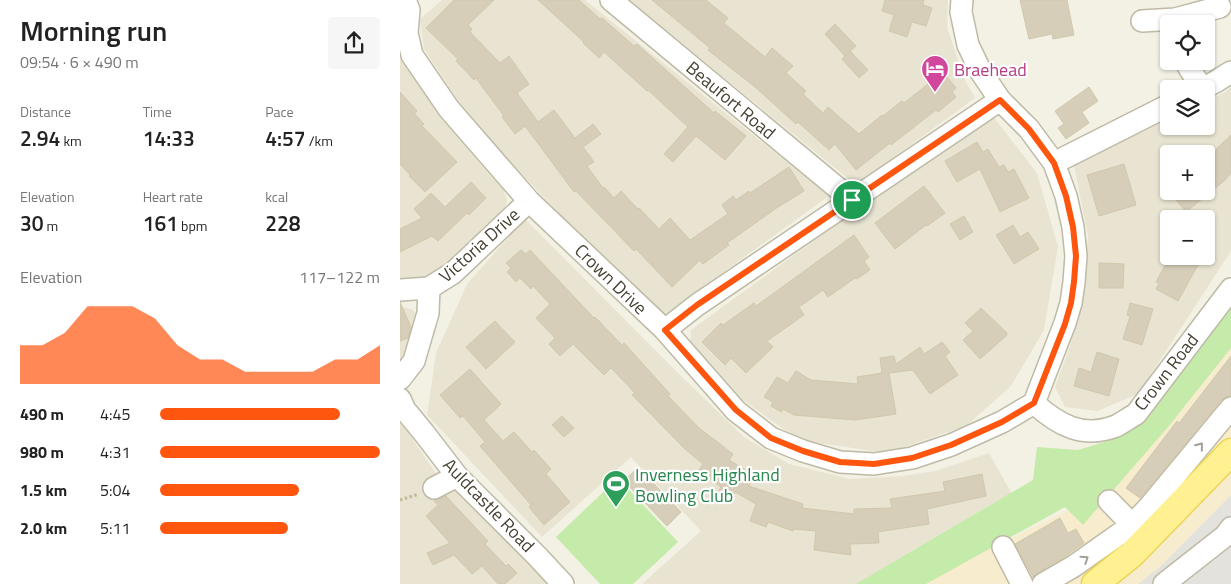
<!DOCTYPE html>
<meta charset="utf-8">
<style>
:root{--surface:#fff;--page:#f6f6f6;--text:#222;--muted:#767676;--accent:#ff560f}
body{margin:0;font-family:"Titillium Web",sans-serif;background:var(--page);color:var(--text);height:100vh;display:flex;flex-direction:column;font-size:19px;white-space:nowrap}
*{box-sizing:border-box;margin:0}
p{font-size:16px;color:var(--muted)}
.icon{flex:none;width:28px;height:28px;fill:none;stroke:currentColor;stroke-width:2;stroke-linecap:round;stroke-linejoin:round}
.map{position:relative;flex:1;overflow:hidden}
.drawer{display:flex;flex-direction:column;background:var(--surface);width:400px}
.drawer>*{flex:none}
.buttons{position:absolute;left:760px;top:15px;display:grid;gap:10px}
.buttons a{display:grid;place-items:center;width:55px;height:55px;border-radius:5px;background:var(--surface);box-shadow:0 1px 4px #0004;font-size:25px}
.pin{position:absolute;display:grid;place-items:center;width:42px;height:42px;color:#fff;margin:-21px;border:2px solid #fff;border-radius:50%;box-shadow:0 1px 5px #0007}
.round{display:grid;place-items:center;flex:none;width:52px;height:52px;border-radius:5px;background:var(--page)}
.overview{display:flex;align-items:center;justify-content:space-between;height:85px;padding:0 20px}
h1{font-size:28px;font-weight:600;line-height:38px}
.figures{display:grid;grid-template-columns:repeat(3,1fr);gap:8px;height:85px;padding:5px 20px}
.figures div{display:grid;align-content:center}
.figures b{font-size:21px;font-weight:600}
.figures small{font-size:14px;font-weight:400}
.figures p{font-size:14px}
.chart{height:140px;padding:10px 20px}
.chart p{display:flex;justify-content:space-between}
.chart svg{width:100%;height:90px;margin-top:5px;fill:var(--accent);opacity:.7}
ul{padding:0 20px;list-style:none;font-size:16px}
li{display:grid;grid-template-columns:80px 60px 1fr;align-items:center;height:38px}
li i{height:12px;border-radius:6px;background:var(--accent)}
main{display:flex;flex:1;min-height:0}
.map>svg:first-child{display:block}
</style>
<main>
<section class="drawer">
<div class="overview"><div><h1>Morning run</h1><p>09:54 · 6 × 490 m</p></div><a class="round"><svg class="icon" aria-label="share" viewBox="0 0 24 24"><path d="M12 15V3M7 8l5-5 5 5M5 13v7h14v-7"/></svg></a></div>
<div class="figures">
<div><p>Distance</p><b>2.94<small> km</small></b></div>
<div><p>Time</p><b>14:33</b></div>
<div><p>Pace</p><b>4:57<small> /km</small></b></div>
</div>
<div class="figures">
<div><p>Elevation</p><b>30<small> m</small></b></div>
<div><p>Heart rate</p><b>161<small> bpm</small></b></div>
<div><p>kcal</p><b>228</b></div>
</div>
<div class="chart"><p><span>Elevation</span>117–122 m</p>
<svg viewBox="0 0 160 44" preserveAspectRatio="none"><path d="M0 44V25L10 25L20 19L30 6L40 6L50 6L60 12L70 25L80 32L90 32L100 38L110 38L120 38L130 38L140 32L150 32L160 25V44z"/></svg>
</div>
<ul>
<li><b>490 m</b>4:45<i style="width:82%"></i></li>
<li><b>980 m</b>4:31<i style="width:100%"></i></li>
<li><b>1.5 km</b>5:04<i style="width:63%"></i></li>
<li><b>2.0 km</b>5:11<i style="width:58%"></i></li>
</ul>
</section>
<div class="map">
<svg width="831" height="584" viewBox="0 0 831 584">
<rect width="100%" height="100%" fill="#f3f1e4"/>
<!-- residential -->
<path fill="#e8e4d1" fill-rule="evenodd" d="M42 0H185L429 196 265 314 252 309 75 126 24 49 20 19Z
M228 0H548L547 27 565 80 575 98 456 185Z
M0 44 16 81 68 149 104 191 107 200 104 212 33 277 0 287Z
M831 87V251L738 394 697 411 665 407 655 387 669 349 683 297 688 236 674 165 769 119V126H806V101L824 93ZM769 154H806V191H769ZM769 219H806V256H769Z
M582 118 595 119 637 173 658 247 644 330 611 386 566 426 486 453 399 440 340 398 290 343 291 330Z
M125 219 278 373 344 437 389 464 450 479 503 476 535 471 589 453 613 496 461 584H242L301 531 231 457 142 537 27 415 36 353 67 284Z
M0 306 13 310 21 324 0 375Z
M0 421 38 476 58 489 148 584H0Z"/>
<!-- commercial -->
<path fill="#f7eccd" d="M831 342V584H518L691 499Z"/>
<!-- green -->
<path fill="#c4eba9" d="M831 295V348L768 427 683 525 665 507 526 584H456L633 480 637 447 678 450 711 440 749 408Z
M218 478 278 542 233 584H200L156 537Z"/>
<!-- parking -->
<path fill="#e3e2dd" d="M831 495V584H738L761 566Z"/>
<!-- building -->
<path fill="#d6ceb8" stroke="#d1c8ab" d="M54 0H94L68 25 72 29 70 32 100 63 109 56 129 84 117 93 138 122 154 110 175 138 193 124 201 134 183 147 194 162 187 166 203 188 204 187 214 198 221 191 238 209 239 208 259 229 270 218 290 240 328 214 322 205 333 196 336 200 349 191 350 193 389 167 404 191 378 207 327 243 329 245 303 264 300 260 272 287 236 249 234 251 176 191 174 192 125 126 115 134 102 117 104 116 76 78 74 80 56 61 58 59 26 28Z
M138 0H179L200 19 202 18 234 46 237 44 314 113 315 111 346 136 325 160 296 136 273 162 264 154 288 127 248 90 247 91 204 52 199 58 183 43 184 42Z
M252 0H306L328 18 324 23 365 57 372 48 393 66 386 73 406 91 403 94 423 113 428 107 459 134 482 115 483 116 502 101 504 103 543 72 556 88 552 92 556 97 538 112 536 110 491 145 490 143 456 170 435 144 429 150 398 122 396 124 355 87 308 50 310 48Z
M485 0H524L523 5 532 8 526 26 512 22 507 37 489 31 494 15 482 11Z
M620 0H667L674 35 653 39 652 34 629 39Z
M435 24 456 46 445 56 425 34Z
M450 51 468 70 459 78 442 59Z
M689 87 698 101 682 112 689 123 666 139 658 128 664 124 655 111Z
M0 92 17 111 14 113 24 124 22 126 57 162 25 192 9 176 10 175 0 164Z
M831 135V173L824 181 786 212 769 191H806V167L814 161 809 156Z
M577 142 583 152 588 149 599 167 604 165 608 172 614 169 629 198 600 212 580 169 557 182 545 161Z
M724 164 736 205 699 216 687 175Z
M71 182 86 198 69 215 67 213 38 241 32 236 0 252V229L22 218 14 209 31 193 45 207Z
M524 186 545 213 527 226 526 225 495 249 475 223Z
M564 216 573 232 560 240 550 224Z
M613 225 620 237 628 232 639 249 614 264 596 235Z
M454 235 469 257 464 261 470 270 457 279 455 278 428 297 423 290 399 307 404 315 367 341 373 347 346 373 331 358 325 365 302 342 321 323 323 325 354 303 356 306Z
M121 250 126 254 130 250 194 318 195 317 222 345 224 343 270 394 268 396 299 428 333 454 329 460 355 476 349 486 403 504 402 508 454 514V509L492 508 490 499 545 491 543 482 582 474 586 496 527 509 529 524 478 532 479 543 450 544 451 555 414 550 416 531 394 529 393 531 368 522 366 527 350 521 356 504 335 492 328 504 315 496 321 487 299 470 303 464 285 449 232 395 235 393 211 368 204 375 173 344 160 356 149 344 155 338 136 318 150 304 133 286 131 289 120 278 116 282 107 272 111 268 106 263Z
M770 256H803L778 301 756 289 759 283 756 282Z
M699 263 724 264 723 288H699Z
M0 302 11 327 8 338 0 341Z
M730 303 753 309 742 345 723 339 730 316 727 315Z
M581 308 607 333V335L580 359 563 340 573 331 565 323Z
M95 321 115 342 86 369 66 347Z
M542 342 550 352 545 356 558 375 530 394 513 370 489 373 496 414 455 420 394 415 383 409 381 412 371 406 373 402 364 397 377 377 388 383 396 371 411 380 458 384 457 377 482 373 480 358 494 356 496 364 520 347 524 354Z
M697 352 719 359 709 396 674 386 679 368 691 372Z
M831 356V396L826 397 821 400 740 498 726 488 777 421 779 423Z
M70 369 101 404 84 420 103 441 114 432 132 452 134 450 151 469 146 474 170 502 144 525 129 507 131 505 80 446 85 442 63 416 60 418 40 395Z
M162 416 174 428 164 437 152 425Z
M238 467 281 512 267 526 224 481Z
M46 496 88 541 85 544 106 566 108 564 117 573 105 584H98L82 566 72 574 54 555 33 565 27 553 50 543 26 516 38 505 34 501Z
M660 518 668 533 676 529 684 543 667 555 637 573 633 577 615 544Z"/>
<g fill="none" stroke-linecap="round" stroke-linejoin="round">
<defs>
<path id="minor" d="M5 0 9 10 7 33 12 55 49 109 129 201 265 330 336 411 371 438 403 451 440 462 474 464 512 458 551 445 602 422 634 403
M211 0 452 200
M562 0 561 12 568 45 581 72 600 100 629 129 654 163 666 196 673 227 676 256 674 282 671 303 665 323 634 403
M742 21 775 19
M776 24 775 19 820 7
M785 61 802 89 815 82 831 72
M654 163 769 105
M0 290 29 288 53 273 129 201
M265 330 297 305 600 100
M0 379 14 361 28 313 29 288
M0 399 5 410 24 433 57 476 137 556 163 584
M634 403C658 425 683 439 716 426 722 423 729 418 736 414L831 289
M34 488 57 476
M709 501 741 534
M603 547 622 584
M643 584 674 566 732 525 749 507 831 408
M764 584 825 536 831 528"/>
<path id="major" d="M695 584 732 554 831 452"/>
</defs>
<!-- minor casing -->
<use href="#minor" stroke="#bfbaa6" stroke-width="24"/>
<!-- major casing -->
<use href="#major" stroke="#ecd559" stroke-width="29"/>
<!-- path -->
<path stroke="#c2b996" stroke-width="3" stroke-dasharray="2.5 2.5" stroke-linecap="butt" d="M0 500 19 494"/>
<!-- minor -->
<use href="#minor" stroke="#fff" stroke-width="21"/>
<!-- major -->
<use href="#major" stroke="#fff091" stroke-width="26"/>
</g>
<!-- one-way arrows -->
<defs><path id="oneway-chevron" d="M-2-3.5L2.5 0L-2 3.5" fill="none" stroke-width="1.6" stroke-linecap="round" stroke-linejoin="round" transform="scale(1.25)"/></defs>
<g stroke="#a2a099">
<use href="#oneway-chevron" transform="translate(800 446) rotate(-51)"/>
<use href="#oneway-chevron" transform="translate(685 559) rotate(-35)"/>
</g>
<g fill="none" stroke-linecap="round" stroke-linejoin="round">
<defs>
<path id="route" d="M600 100 629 129 654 163 666 196 673 227 676 256 674 282 671 303 665 324 634 403 602 422 551 445 512 458 474 464 440 462 403 451 371 438 336 410 265 330 297 305Z"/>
</defs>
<!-- route casing -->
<use href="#route" stroke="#fff" stroke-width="10"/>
<!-- route -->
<use href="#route" stroke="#ff560f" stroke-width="6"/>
</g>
<!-- icons -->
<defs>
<symbol id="hotel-pin" viewBox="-11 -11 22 30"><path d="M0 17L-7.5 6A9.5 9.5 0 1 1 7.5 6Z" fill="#d1479c" stroke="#fff"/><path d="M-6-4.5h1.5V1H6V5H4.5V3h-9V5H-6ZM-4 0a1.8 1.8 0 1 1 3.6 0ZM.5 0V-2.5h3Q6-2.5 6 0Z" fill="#fff"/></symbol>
<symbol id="stadium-pin" viewBox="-11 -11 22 30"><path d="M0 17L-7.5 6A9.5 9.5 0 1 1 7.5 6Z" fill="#2e9e5b" stroke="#fff"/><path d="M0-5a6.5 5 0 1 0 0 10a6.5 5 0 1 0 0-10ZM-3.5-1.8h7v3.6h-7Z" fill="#fff"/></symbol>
</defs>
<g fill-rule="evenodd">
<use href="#hotel-pin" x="519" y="53" width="32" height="43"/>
<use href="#stadium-pin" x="200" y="468" width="32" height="43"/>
</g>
<g text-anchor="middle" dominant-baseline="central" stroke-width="4.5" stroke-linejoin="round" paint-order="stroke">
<!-- hotel labels -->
<g font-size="18" fill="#b23c85" stroke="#fff" text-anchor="start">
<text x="554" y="69">Braehead</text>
</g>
<!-- street labels -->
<g font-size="18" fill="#464133" stroke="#fff">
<text transform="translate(331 100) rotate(40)">Beaufort Road</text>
<text transform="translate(79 245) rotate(-42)">Victoria Drive</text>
<text transform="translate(211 279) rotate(44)">Crown Drive</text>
<text transform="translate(766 372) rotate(-52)">Crown Road</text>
<text transform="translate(89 505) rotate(46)">Auldcastle Road</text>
</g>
<!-- leisure labels -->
<g font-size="18" fill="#27864d" stroke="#fff" text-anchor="start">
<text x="235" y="474">Inverness Highland<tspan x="235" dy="21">Bowling Club</tspan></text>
</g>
</g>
</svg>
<div class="buttons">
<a><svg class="icon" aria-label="locate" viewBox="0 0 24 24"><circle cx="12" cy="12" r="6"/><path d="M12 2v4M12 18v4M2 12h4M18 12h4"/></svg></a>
<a><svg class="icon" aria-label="layers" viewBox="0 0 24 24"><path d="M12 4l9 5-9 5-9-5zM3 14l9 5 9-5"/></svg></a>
<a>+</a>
<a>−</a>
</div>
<div class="pin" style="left:452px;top:200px;background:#1e9e55"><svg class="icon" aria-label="arrive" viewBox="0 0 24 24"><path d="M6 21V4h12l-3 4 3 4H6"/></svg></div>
</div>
</main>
